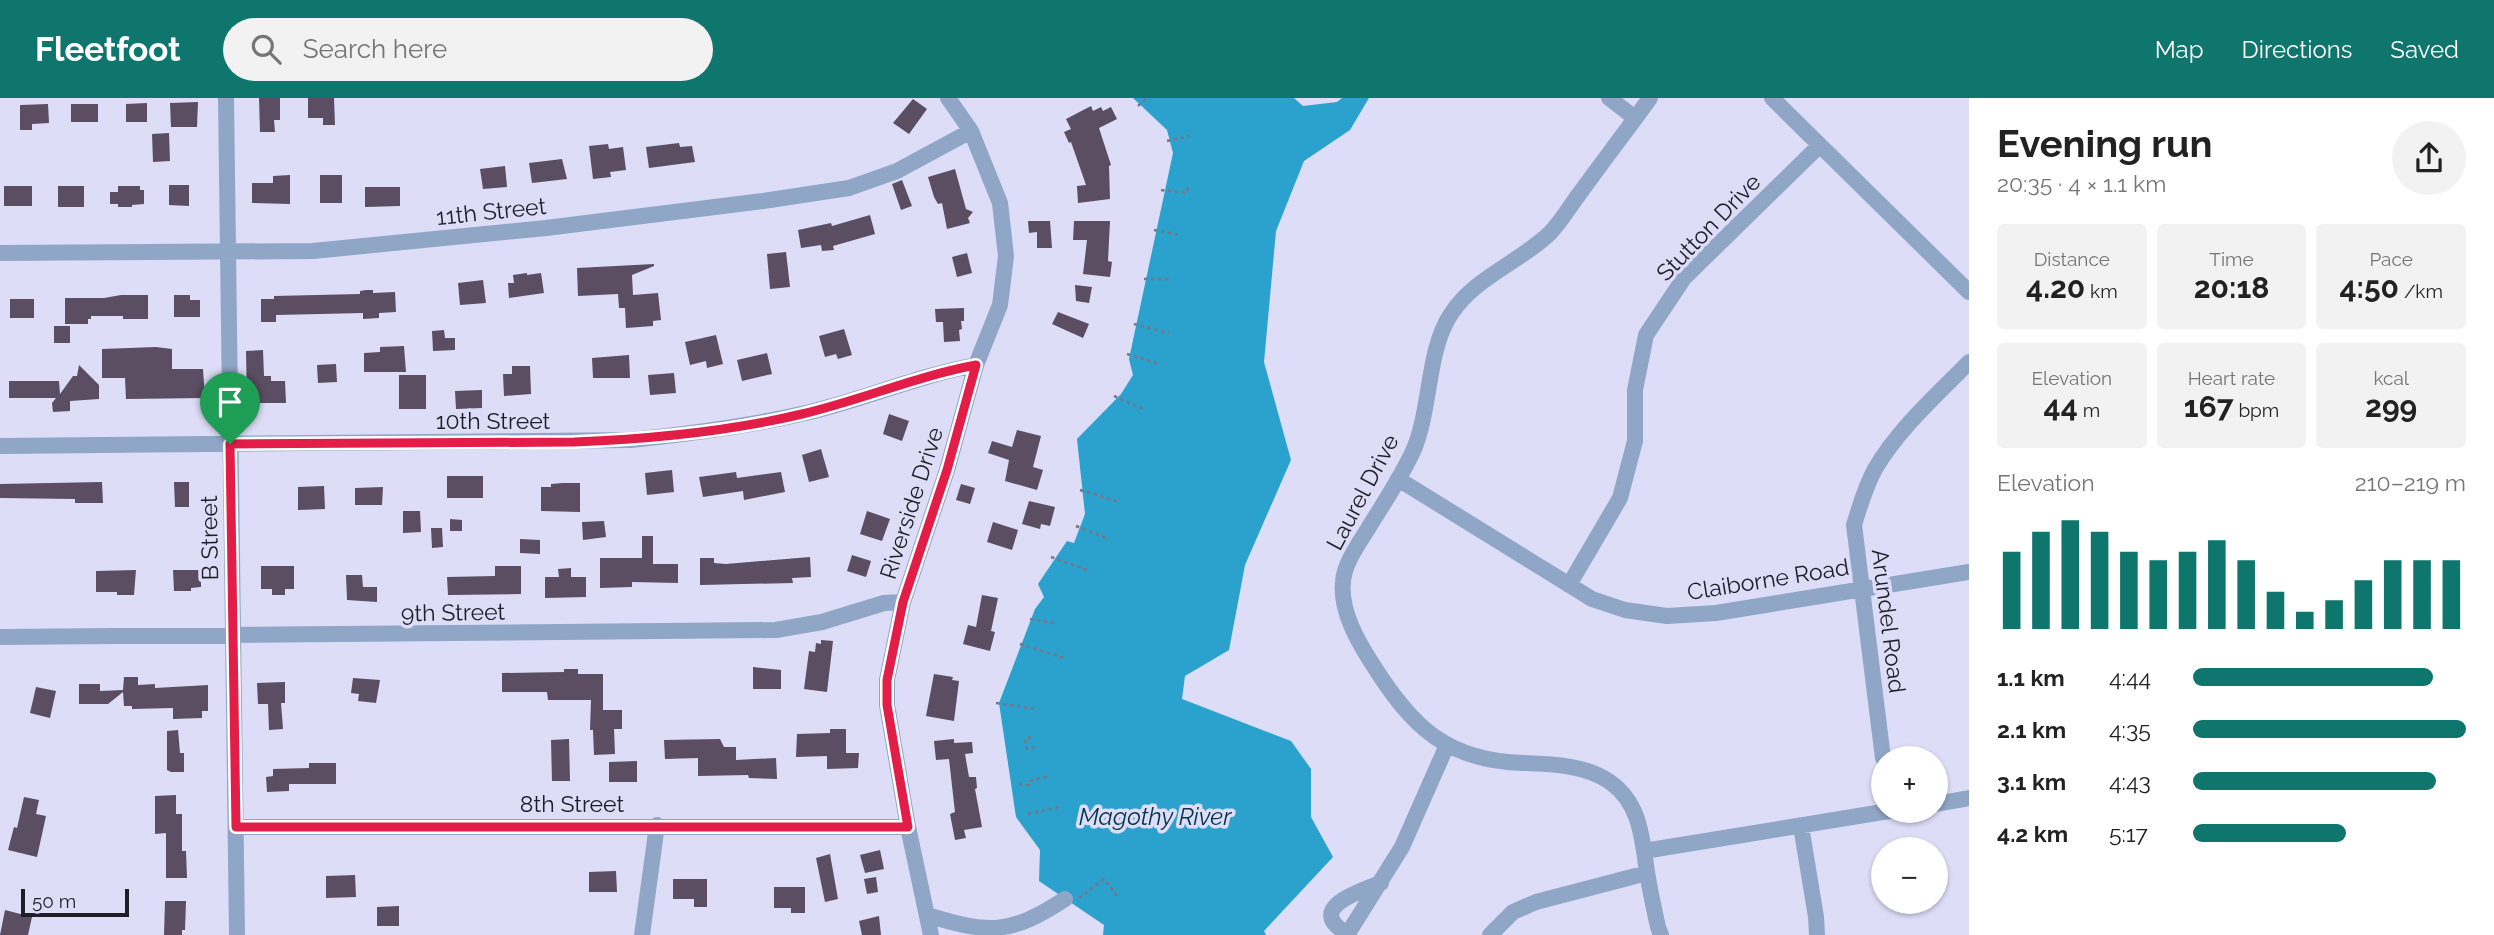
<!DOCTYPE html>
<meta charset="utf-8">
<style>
:root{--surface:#fff;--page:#f2f2f2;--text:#222;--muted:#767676;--accent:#0f766e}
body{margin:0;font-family:Raleway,sans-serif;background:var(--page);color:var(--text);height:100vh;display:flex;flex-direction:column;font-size:26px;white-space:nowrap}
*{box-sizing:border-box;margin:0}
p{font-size:23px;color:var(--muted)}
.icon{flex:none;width:38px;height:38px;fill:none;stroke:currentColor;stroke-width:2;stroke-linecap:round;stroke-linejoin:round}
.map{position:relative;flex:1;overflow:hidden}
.panel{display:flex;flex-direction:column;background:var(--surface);width:525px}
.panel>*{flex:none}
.tools{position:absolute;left:1871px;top:648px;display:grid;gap:14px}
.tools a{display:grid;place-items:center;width:77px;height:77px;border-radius:50%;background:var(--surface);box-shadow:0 2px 5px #0004;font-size:35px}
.scale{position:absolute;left:21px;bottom:18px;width:108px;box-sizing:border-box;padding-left:7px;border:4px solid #1e1e28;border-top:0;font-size:19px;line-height:24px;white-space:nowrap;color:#1e1e28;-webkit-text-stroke:5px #ddddf8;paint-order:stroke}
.pin{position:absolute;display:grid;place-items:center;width:60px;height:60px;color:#fff;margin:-72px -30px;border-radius:50% 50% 50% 0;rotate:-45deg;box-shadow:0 0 7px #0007}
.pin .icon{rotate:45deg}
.round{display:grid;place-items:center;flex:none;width:74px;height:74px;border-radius:37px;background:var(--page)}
.head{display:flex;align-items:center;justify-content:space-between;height:119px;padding:0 28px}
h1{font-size:38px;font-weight:700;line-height:52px}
.figures{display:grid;grid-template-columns:repeat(3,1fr);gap:10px;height:119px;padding:7px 28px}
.figures div{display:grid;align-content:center;border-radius:7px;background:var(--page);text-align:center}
.figures b{font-size:30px;font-weight:700}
.figures small{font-size:19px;font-weight:400}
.figures p{font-size:19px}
.chart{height:196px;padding:14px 28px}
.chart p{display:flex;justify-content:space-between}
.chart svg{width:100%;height:126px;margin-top:7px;stroke:var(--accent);stroke-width:6}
ul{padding:0 28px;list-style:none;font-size:23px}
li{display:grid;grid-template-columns:112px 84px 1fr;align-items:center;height:52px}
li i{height:18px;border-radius:9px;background:var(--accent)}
header{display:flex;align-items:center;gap:42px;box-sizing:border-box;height:98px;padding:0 35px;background:var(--accent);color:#fff}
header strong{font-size:33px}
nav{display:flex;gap:38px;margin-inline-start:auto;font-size:24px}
.search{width:490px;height:63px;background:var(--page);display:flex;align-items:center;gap:18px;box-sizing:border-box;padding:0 24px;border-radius:38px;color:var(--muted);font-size:26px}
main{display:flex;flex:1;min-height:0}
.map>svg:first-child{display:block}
</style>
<header>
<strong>Fleetfoot</strong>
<div class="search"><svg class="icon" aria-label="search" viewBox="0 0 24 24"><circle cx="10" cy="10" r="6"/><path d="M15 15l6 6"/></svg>Search here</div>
<nav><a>Map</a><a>Directions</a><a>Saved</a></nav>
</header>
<main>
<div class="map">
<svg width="1969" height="837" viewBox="0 0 1969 837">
<rect width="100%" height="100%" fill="#ddddf8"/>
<!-- water -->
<path fill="#2ba1cd" d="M1133 0H1294L1303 8 1337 4 1342 0H1369L1350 32 1304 63 1276 133 1264 264 1291 362 1245 467 1229 552 1185 578 1182 601 1291 643 1311 671V719L1333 759 1264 833 1266 837H1103L1104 827 1039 783 1040 752 1016 719 999 605 1035 511 1044 499 1038 486 1067 443 1074 445 1085 416 1077 341 1121 296 1133 277 1129 261 1173 55 1167 32Z"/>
<!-- building -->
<path fill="#5b4d62" d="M259 0H280V22H274L275 34H260Z
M308 0H334L335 27H323V20H308Z
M913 1 927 11 909 36 893 25Z
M198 4 197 29H171L170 5Z
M147 5V24H126V6Z
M48 6 49 25 32 26V32H20V7Z
M71 6H98V24H71Z
M1091 8 1093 13 1101 9 1103 13 1111 9 1117 21 1099 30 1111 67 1109 68 1110 101 1078 105 1077 88 1086 87 1071 44 1069 45 1064 34 1071 31 1066 21Z
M169 35 170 63 153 64 152 36Z
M679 45 680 49 692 48 695 64 649 70 646 49Z
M608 46 609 51 623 49 626 72 610 74 611 79 593 81 589 48Z
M562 61 567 81 532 85 529 65Z
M505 68 507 89 483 91 480 71Z
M955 71 966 111 973 114 968 120 970 125 947 131 942 105 938 106 934 99 928 79Z
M290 77V106L252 105V85H273V78Z
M320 77H342V105H320Z
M902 82 912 108 901 112 892 86Z
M169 87H189V108L169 107Z
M4 88H32V108H4Z
M58 88H84V109H58Z
M118 88H140V92H144V106L132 107V109H118V106H110V94H118Z
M365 89H400V108L365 109Z
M870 117 875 136 833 148 834 152 822 153 821 147 801 150 798 132 831 125 832 128Z
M1028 123H1050L1052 150H1037V134L1029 135Z
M1074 123H1110L1108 163 1112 164 1110 179 1083 176 1087 142H1073Z
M786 154 790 189 770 191 767 156Z
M967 155 972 175 957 179 952 159Z
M654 166V168L632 177 633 197 658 195 661 222 653 223V228L626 230 625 210H619L618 196 578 198 577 170Z
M527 175V177L541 175 544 195 509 200 508 185H514L513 177Z
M483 182 486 205 460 207 458 185Z
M1075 187 1092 189 1089 205 1076 203Z
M366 192H373V195L395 194 396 214 379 215V220L363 221V215L276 217V224H261V201H274V198L360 196V193Z
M121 197H148V221H123V218H91V221H88V226H65V200H104Z
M174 197H190V202H200V219H174Z
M10 201H34V220H10Z
M964 210V223H961L962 231 959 232 960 243 944 244 943 224H936L935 211Z
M1058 214 1089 226 1083 240 1052 226Z
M54 228H70V245H54Z
M844 231 852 257 838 261 836 256 825 259 819 238Z
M444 232 445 240H455V252L433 253 432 233Z
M716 237 723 266 707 270 706 263 690 267 685 244Z
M404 248 406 274H364V255L380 254V249Z
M156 249 172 251V271H203L205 300 126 301 125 280H102V251Z
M263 252 264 278H271V283H285L286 305H256V303H247L246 253Z
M767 255 772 276 742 283 737 262Z
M629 257 630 280H593L592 260Z
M336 266 337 284 318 285 317 267Z
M79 267 99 287V301L70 303V313L53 314 52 305 56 300H9V283H59L60 296 73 278H77Z
M512 268H530L531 296 504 298 503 276H512Z
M674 275 676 295 650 297 648 277Z
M399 277H426V311H399Z
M482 292V310L456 311 455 293Z
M889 316 909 323 902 343 883 336Z
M1017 332 1041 338 1033 369 1043 372 1037 392 1005 383 1009 362 988 355 992 343 1012 349Z
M821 351 829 379 809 384 802 357Z
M672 372 674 394 647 397 645 375Z
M736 374 737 380 781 374 785 394 744 402 743 393 703 399 699 379Z
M447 378H483V400H447Z
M102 384 103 405H75V401L0 400V386Z
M174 384H189V409H175Z
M563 385H580V414L541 413V389H551V386Z
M961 386 975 390 970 406 956 402Z
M324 388 325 411 298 412V389Z
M383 389 382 407H355V390Z
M1029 403 1055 409 1050 428 1041 426 1040 431 1022 426Z
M403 413H420L421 434 403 435Z
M867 413 890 421 882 443 860 436Z
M450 421 462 422V433H450Z
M604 423 606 439 583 442 582 424Z
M993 424 1018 432 1012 452 987 444Z
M431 430H442L443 449 432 450Z
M642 438H653V466H678V485L632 484V489L600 490V460H642Z
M520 441 540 442V456L520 455Z
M852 457 871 463 866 479 847 473Z
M810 459 811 479 792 480 793 485 700 487V460H714V465L726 466Z
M261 468H294V491H285V497H272V491H261Z
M495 468H521V496L448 497 447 479 495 478Z
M571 470V479H586V499L545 500V479H559L558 471Z
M136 472 134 497H117V494H96V473Z
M173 472H201V489L191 490V493H174Z
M346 477H362L363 489H377V504L347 502Z
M982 497 998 500 991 533 995 534 990 553 963 546 968 527 976 529Z
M821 542 833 543 827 594 804 591 809 553 815 554 816 545 821 546Z
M753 569 781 572V591H753Z
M564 571H578V576H603V612H622V631H614L615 656 594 657 593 632H590L591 602H548L547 594H502V575L564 574Z
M934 576 953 579 952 582 959 583 954 623 926 618Z
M124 579H138V587L155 586V590L208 587V613H202V620L173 621V610L132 611V608H124L123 594 108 606H79V586H100V593L123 592Z
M353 580 380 582 376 605 358 603 359 596 351 595Z
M285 584V605H281L283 631 269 632 268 606H258L257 585Z
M36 589 56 593 50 620 30 615Z
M830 631H846V655H859L858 670 827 671V658L796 659 797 636 830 635Z
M178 632 180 655H184V674H171L167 672V633Z
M569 641 570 683H552L551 642Z
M720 641 724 649H736V662L776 660 777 681 749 680 748 677 698 678V660L665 661 664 642Z
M954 641V645L972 644 973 655 965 656 969 679H976L977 690 975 691 982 729 964 732 966 740 955 742 950 716 955 714 949 661 936 662 934 643Z
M637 663V684H609V664Z
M309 665H336V686H289V693L267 694 266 679 273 678V671L309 670Z
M176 697V716H182V753H186L187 780H166V735L155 736V698Z
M24 699 39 702 36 716 46 718 37 759 8 752 14 729 17 730Z
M880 752 884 771 865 775 860 757Z
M830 756 838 801 825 804 816 760Z
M616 773 617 794H589V774Z
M355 777 356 799 326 800V778Z
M876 779 878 794 867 796 864 781Z
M673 781H707V809H694V801H673Z
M774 789H805V815H791V810H774Z
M165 803H186L185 832H182V837H164Z
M399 808V828H377V809Z
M5 812 32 819 28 837H0Z
M879 818 881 837H862L859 823Z"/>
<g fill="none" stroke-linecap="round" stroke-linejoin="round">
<!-- path -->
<path stroke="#767687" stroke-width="2.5" stroke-dasharray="3.5 3.5" stroke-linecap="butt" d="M1138 8 1147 0
M1167 43 1190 38
M1161 92 1187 95 1188 89
M1154 132 1180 137
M1144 181H1172
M1134 226 1169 235
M1127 256 1160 266
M1114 298 1145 312
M1080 392 1119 404
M1076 428 1109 441
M1051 459 1090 473
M1030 521 1058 526
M1020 546 1064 560
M996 605 1036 611
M1031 639 1025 641 1027 651 1038 648
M1019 686 1029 687 1030 683 1049 678
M1028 716 1059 709
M1079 800 1104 781 1118 799"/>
<!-- minor -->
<path stroke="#8fa6c6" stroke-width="16" d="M226 0 237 837
M1609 0 1635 20
M1650 0C1627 32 1603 63 1580 95 1570 108 1561 124 1550 135 1519 165 1475 179 1451 216 1427 251 1431 311 1414 351 1402 378 1385 403 1369 429 1360 444 1344 465 1343 484 1340 513 1358 544 1373 567 1412 629 1447 663 1524 665 1552 666 1586 667 1610 684 1641 706 1642 741 1647 774 1650 793 1654 811 1658 829L1661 837
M1772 0 1969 194
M0 155 313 153 546 130 763 103 849 90 897 73 971 33
M0 348 631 342C688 336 745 329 801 316 860 303 916 278 976 267
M1398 381 1592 501 1625 512 1667 518 1716 515 1969 474
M1569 487 1620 400 1635 343V292L1646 237 1684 180 1820 47
M0 539 776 532 822 524 884 505 903 504
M1883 660 1854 427C1860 408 1865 389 1875 371 1899 330 1937 297 1969 264
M1936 706 1969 700
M1801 728 1816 819 1817 837
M236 729H908
M1644 753 1895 712
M927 817C989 836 1010 837 1065 801
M1348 836C1303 811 1360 793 1381 785
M642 837 657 727
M931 837 908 729 887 607V582L903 504 947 372 976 267 1000 207 1006 158 1000 105 971 33 948 0
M1347 837 1402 749 1447 647
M1490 837 1513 814 1536 804 1647 775"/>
</g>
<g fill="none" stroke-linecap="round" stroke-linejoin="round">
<defs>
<path id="route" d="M976 267 947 372 903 504 887 582V607L908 729H236L230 346 574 344C651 341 727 334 802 316 861 302 917 278 976 267Z"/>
</defs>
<!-- route casing -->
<use href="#route" stroke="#fff" stroke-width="14"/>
<!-- route -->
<use href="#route" stroke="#e11d48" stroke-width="9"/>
</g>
<g text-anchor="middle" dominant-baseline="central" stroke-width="7" stroke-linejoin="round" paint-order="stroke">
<!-- street labels -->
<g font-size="23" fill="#1e1e28" stroke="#ddddf8">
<text transform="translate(491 113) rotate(-6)">11th Street</text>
<text transform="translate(1708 129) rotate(-46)">Stutton Drive</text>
<text x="493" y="322">10th Street</text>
<text transform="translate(1362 394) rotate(-62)">Laurel Drive</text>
<text transform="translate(911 405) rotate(-72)">Riverside Drive</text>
<text transform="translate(209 440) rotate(-91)">B Street</text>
<text transform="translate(1768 481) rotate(-9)">Claiborne Road</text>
<text transform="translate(453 514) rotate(-1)">9th Street</text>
<text transform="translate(1889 523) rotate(83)">Arundel Road</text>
<text x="572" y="705">8th Street</text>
</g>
<!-- water labels -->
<g font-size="24" font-style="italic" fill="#013547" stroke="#ddddf8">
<text x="1155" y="718">Magothy River</text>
</g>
</g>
</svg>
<div class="tools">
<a>+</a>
<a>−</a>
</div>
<div class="scale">50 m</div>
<div class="pin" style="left:230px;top:346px;background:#1e9e55"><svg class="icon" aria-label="arrive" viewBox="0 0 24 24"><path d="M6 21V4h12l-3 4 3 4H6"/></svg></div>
</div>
<section class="panel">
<div class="head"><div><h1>Evening run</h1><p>20:35 · 4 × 1.1 km</p></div><a class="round"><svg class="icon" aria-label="share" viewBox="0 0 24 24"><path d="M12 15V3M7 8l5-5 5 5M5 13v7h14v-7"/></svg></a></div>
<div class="figures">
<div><p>Distance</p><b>4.20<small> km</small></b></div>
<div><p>Time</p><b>20:18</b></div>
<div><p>Pace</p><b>4:50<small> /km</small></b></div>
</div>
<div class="figures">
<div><p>Elevation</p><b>44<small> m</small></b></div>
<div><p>Heart rate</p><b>167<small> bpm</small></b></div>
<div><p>kcal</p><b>299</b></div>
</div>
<div class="chart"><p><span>Elevation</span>210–219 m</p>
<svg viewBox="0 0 160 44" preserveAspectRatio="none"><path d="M5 44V17M15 44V10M25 44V6M35 44V10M45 44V17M55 44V20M65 44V17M75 44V13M85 44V20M95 44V31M105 44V38M115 44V34M125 44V27M135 44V20M145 44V20M155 44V20"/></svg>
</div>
<ul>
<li><b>1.1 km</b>4:44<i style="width:88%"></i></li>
<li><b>2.1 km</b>4:35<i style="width:100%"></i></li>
<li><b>3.1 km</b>4:43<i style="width:89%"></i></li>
<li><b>4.2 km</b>5:17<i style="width:56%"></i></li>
</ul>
</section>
</main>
